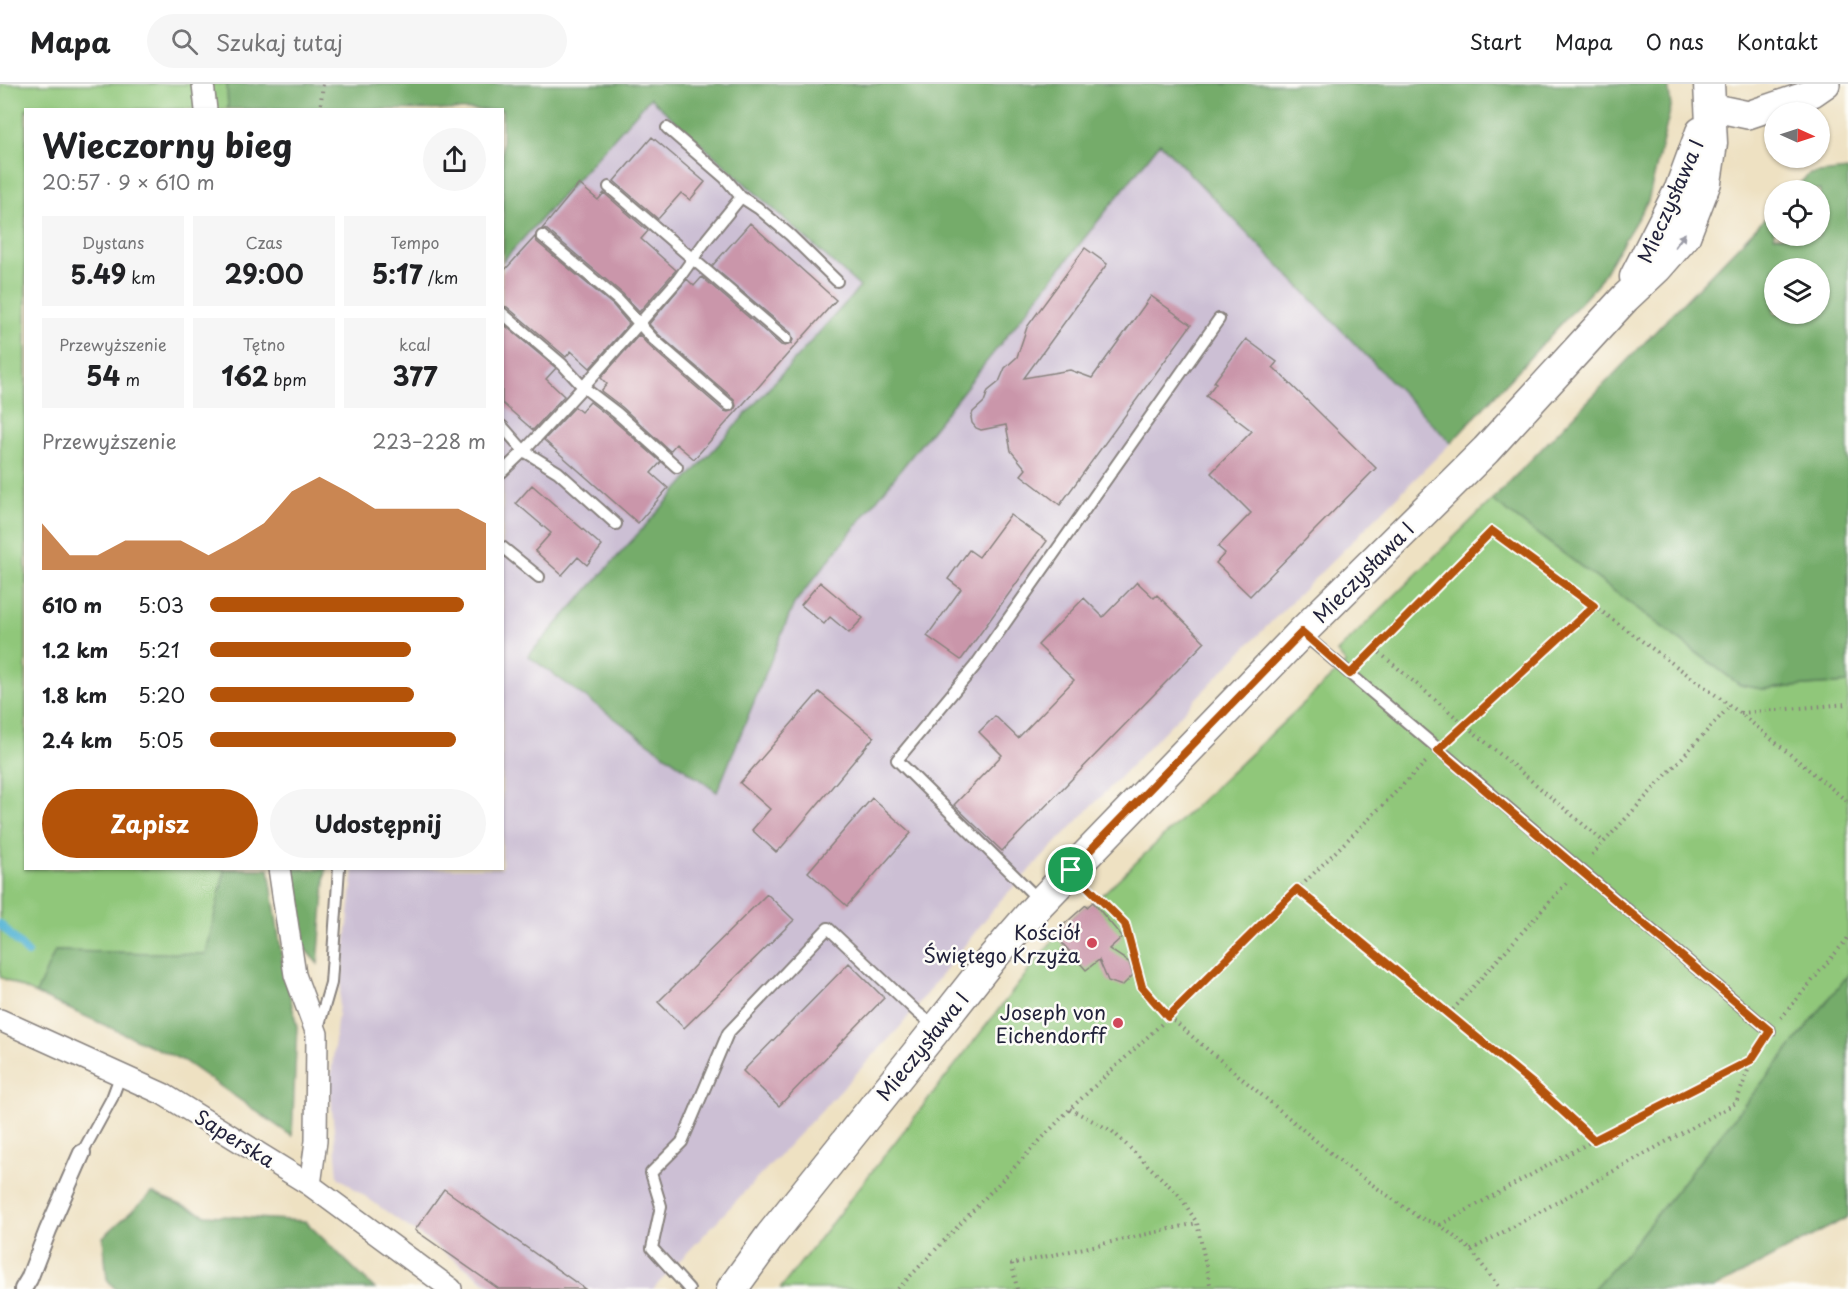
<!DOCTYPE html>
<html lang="pl">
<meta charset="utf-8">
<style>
:root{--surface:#fff;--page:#f6f6f6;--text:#202124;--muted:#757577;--line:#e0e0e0;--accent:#b45309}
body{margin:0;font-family:"Playpen Sans",sans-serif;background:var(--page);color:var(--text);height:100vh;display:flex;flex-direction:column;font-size:22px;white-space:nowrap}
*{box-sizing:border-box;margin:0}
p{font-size:20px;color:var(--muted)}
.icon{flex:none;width:33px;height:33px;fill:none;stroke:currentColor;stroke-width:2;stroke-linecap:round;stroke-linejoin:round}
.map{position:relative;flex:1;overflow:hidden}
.details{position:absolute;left:24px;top:24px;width:480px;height:762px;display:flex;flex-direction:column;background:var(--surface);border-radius:0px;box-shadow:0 2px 4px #0004}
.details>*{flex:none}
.needle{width:39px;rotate:93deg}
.tools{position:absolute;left:1764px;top:18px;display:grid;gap:12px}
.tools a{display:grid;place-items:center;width:66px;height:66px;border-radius:50%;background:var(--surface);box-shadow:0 2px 4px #0004;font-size:30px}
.pin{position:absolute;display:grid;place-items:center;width:51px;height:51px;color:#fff;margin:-26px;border:3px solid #fff;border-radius:50%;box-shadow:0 2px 6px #0007}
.round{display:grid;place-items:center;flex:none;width:63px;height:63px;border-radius:32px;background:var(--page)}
.head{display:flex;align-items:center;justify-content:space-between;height:102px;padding:0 18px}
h1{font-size:33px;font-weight:700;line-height:45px}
.stats{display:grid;grid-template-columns:repeat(3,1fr);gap:9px;height:102px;padding:6px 18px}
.stats div{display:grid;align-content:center;border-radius:0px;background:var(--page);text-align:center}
.stats b{font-size:26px;font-weight:700}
.stats small{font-size:16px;font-weight:400}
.stats p{font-size:16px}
.chart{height:168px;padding:12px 18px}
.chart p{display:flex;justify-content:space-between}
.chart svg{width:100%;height:108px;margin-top:6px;fill:var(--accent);opacity:.7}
.action{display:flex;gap:12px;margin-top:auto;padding:12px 18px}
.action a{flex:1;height:69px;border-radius:36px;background:var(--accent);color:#fff;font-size:24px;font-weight:700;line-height:69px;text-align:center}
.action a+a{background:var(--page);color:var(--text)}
ul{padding:0 18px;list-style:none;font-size:20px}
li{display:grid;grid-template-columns:96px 72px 1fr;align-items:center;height:45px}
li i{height:15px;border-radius:8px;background:var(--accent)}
header{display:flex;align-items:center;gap:36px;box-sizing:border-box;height:84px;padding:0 30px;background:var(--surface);border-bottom:2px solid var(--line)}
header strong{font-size:28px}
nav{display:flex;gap:33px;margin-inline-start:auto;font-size:21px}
.search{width:420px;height:54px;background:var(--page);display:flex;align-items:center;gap:15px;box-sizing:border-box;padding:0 21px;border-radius:33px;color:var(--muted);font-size:22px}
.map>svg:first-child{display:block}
</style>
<header>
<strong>Mapa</strong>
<div class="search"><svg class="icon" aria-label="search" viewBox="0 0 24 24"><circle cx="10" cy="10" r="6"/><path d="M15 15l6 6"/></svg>Szukaj tutaj</div>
<nav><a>Start</a><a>Mapa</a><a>O nas</a><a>Kontakt</a></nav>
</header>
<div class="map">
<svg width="1848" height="1205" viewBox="0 0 1848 1205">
<rect width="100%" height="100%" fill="#fdfcf7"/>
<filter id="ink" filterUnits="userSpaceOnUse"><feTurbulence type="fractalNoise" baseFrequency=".0167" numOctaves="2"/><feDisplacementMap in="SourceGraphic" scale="12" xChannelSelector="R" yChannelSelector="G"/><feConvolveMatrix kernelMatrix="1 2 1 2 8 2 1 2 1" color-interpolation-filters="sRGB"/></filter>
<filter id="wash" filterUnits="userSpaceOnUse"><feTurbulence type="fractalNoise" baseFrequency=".008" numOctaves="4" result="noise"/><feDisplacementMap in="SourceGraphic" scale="24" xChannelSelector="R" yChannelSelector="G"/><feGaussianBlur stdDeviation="1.35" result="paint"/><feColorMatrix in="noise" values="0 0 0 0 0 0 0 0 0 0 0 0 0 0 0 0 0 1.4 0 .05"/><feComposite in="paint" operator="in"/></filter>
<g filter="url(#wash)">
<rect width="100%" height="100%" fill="#eee1c2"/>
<!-- industrial -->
<path fill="#ccbfd4" d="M650 14 860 203 528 572 717 708 794 520 1160 59 1451 359 1242 567 999 818 900 943 653 1205H495L338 1093 330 1001 354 785 502 784 503 177Z"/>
<!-- green -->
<path fill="#90c77a" stroke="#59745a" stroke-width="1.5" d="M0 0H227L228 25 26 26V784L225 785 206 870 55 867 36 910 0 893Z
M1492 416 1740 601 1763 605 1848 599V891L1627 1168 1593 1205H780L1060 847 1059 845 1086 821 1088 823 1106 807 1346 579 1337 568Z"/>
<!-- forest -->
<path fill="#74ac6a" stroke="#4b6752" stroke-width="1.5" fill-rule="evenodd" d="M227 0H1668L1671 23 1648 117 1597 201 1451 359 1160 59 794 520 717 708 528 572 860 203 650 14 503 177 502 26 228 25Z
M1848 86V599L1762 605 1740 601 1492 416 1774 125V152H1820V106H1793L1809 90ZM1774 184H1820V230H1774Z
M225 785H269L283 881 297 943 292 1052 184 977 36 910 55 867 206 870Z
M292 785H326L318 880 303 863Z
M1848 891V1133L1713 1205H1593L1627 1168Z
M152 1109 206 1131 305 1137 375 1205H115L107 1195 103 1153Z"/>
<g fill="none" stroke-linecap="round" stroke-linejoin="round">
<!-- stream -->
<path stroke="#58b6d6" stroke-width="8" d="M0 840 28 869"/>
</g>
<g id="blocks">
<!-- building -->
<path fill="#ca96aa" d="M652 53 705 98 690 116 681 109 658 135 614 97Z
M579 100 598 116 604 109 648 147 641 155 676 186 639 228 623 210 547 146 542 145Z
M750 139 836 216 694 375 676 360 670 367 622 323 601 307 607 300 601 294 639 251 648 261 724 327 728 328 734 326 736 322 734 315 658 250 649 240 687 195 694 202 702 193 781 261 785 262 791 260 793 256 791 249 712 182Z
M535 153 537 158 613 221 629 240 590 284 571 267 566 273 507 223 502 222V189Z
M1085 164 1107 180 1024 294 1070 286 1092 294 1151 212 1191 241 1060 421 1021 391 1026 385 1011 367 1006 341 981 346 976 344 972 339 971 333 973 328 984 318 988 307 999 298 1005 284 1017 273 1027 243Z
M502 239 556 284 546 295 564 312 533 346 502 319Z
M1246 255 1277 278 1273 283 1376 384 1250 512 1216 479 1225 469 1218 463 1251 429 1211 389 1252 347 1206 312 1216 299 1214 298Z
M590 318 612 335 661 378 651 389 668 404 638 439 544 356 575 323 581 328Z
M532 401 602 462 587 481 578 473 562 491 535 467 551 449 516 419Z
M1010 431 1047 457 961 576 927 552 961 505 948 495 969 466 979 473Z
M820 498 863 534 849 549 830 533 824 540 801 521Z
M1137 498 1154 514 1157 511 1205 558 1002 767 954 721 1002 671 979 648 995 632 1018 654 1074 596 1038 561 1084 514 1103 533Z
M819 608 874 653 781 764 776 768 752 746 770 725 740 699Z
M872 714 911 749 847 822 808 788Z
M767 810 794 836 684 944 658 918Z
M1093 818 1122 853 1109 865 1129 878 1133 891 1122 902 1108 897 1099 876 1086 886 1055 851 1060 847 1059 845 1086 821 1087 823Z
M849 879 884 914 779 1022 743 987Z
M444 1105 585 1205H499L415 1146Z"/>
</g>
</g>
<g filter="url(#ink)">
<use href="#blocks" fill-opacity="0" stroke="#88827e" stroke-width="1.5"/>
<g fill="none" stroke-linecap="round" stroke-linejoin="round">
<defs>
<path id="service" d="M667 44 725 94 741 113 758 124 790 151 837 197
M609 103 786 255
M542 152 618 216 653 255 729 321
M502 229 562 280 583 303 617 329 677 383
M502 342 524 367 558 388 616 440
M502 388 524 367 583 303 677 197 707 155 741 113
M502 463 539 493
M1302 549 1770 947
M1039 816 897 676 975 582 1219 235
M318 944 331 899 339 784
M82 1069 112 1014 121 990
M689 1205 652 1164 661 1122 651 1089 682 1058 728 949 828 844 918 929 935 942"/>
<path id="pedestrian" d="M23 1205 29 1195 48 1146 82 1069"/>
<path id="minor" d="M203 0 206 26
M279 784 295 891 317 950 316 1057 310 1101
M0 936 163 1010 310 1101 451 1205"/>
<path id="tertiary" d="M1710 23 1748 31 1813 9 1826 0"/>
<path id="secondary" d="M1635 193 1680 105 1701 48
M732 1205 771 1151 937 944 993 873 1041 818 1302 548 1486 366 1625 214 1657 184 1685 152 1706 98 1712 59 1709 0"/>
</defs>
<!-- service casing -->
<use href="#service" stroke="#88827e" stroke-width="14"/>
<!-- pedestrian casing -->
<use href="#pedestrian" stroke="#88827e" stroke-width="20"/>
<!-- minor casing -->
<use href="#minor" stroke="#88827e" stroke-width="24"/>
<!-- tertiary casing -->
<use href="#tertiary" stroke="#88827e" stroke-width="30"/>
<!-- secondary casing -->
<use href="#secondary" stroke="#88827e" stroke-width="33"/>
<!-- path -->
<path stroke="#88827e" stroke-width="4" stroke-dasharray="1.5 4.5" stroke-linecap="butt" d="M320 26 323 0
M1375 565 1604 758
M1361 579 1492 447 1740 629 1848 718
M1741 629 1848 620
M1451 655 1594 523
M1592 771 1730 622
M1089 805 1125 840 1142 903 1169 933 1346 1082 1418 1133 1440 1141 1471 1166 1500 1205
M1297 805 1532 999 1594 1056
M1449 930 1568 797
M1781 934 1848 854
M1070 1025 1112 1047 1180 1112 1197 1139 1211 1205
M1440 1141 1594 1056 1751 976 1761 962
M1471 1166 1736 1019 1751 978
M898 1205 1070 1025 1169 933 1426 678
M1017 1205 1012 1180 1197 1139"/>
<!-- service -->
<use href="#service" stroke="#fff" stroke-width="10"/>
<!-- pedestrian -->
<use href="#pedestrian" stroke="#fff" stroke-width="16"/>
<!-- minor -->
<use href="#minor" stroke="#fff" stroke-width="21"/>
<!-- tertiary -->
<use href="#tertiary" stroke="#fff" stroke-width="27"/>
<!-- secondary -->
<use href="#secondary" stroke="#fff" stroke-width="30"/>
</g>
<!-- one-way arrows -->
<defs><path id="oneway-solid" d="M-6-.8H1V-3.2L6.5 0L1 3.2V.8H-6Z" transform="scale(1.5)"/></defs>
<use fill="#9c9ca7" href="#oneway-solid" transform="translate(1680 156) rotate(-53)"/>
</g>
<g fill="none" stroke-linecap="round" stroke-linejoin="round" filter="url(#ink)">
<defs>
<path id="route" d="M1492 447 1594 522 1438 666 1770 947 1751 976 1594 1056 1532 999 1297 805 1168 933 1142 903 1125 840 1071 786 1302 548 1350 590Z"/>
</defs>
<!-- route casing -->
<use href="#route" stroke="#fff" stroke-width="12"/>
<!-- route -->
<use href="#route" stroke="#b45309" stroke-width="8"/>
</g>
<!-- markers -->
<g fill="#d1495b" stroke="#fdfcf7" stroke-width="2">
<circle cx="1092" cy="859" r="6"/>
<circle cx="1118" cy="939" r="6"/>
</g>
<g text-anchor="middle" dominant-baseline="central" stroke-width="5" stroke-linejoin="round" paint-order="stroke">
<!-- street labels -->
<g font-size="20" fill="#22223b" stroke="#fdfcf7">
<text transform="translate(1670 117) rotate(-66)">Mieczysława I</text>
<text transform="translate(1363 488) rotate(-45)">Mieczysława I</text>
<text transform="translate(922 962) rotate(-51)">Mieczysława I</text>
<text transform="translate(235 1054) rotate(32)">Saperska</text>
</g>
<!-- poi labels -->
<g font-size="20" fill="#22223b" stroke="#fdfcf7" text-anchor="end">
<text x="1080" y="848">Kościół<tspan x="1080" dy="23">Świętego Krzyża</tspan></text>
<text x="1106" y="928">Joseph von<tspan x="1106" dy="23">Eichendorff</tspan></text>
</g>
</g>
</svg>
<div class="tools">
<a><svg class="needle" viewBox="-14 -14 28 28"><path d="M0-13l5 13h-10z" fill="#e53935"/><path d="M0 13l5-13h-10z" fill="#757577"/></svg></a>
<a><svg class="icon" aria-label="locate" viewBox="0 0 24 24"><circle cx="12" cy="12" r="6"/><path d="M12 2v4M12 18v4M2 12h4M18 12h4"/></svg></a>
<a><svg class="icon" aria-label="layers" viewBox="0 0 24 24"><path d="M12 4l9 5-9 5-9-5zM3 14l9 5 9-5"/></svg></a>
</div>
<div class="pin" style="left:1071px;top:786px;background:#1e9e55"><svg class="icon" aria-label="arrive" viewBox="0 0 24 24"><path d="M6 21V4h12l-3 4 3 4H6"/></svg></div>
<section class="details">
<div class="head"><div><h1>Wieczorny bieg</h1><p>20:57 · 9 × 610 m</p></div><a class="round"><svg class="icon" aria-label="share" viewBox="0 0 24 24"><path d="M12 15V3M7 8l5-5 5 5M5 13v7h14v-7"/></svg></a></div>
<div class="stats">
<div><p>Dystans</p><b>5.49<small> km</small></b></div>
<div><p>Czas</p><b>29:00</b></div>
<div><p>Tempo</p><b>5:17<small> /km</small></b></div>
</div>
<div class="stats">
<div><p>Przewyższenie</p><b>54<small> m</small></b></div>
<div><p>Tętno</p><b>162<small> bpm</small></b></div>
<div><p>kcal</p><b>377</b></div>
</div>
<div class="chart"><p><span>Przewyższenie</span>223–228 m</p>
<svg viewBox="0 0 160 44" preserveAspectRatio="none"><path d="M0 44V25L10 38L20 38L30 32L40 32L50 32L60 38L70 32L80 25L90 12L100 6L110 12L120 19L130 19L140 19L150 19L160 25V44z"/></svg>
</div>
<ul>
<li><b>610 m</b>5:03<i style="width:92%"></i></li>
<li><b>1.2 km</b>5:21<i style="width:73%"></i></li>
<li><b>1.8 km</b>5:20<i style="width:74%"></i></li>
<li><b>2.4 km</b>5:05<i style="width:89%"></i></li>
</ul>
<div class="action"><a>Zapisz</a><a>Udostępnij</a></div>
</section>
</div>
